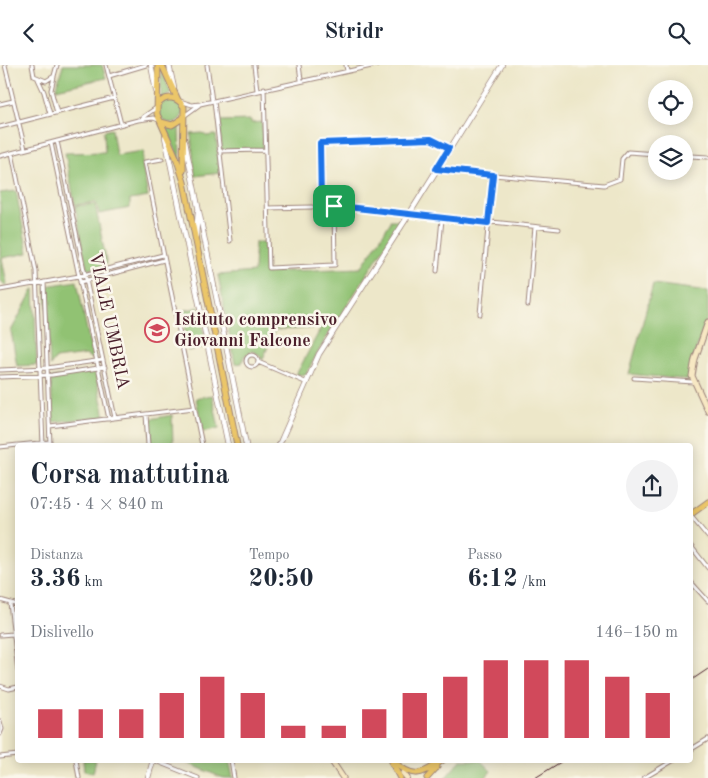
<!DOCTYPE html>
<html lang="it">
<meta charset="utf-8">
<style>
:root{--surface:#fff;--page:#f2f2f3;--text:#1f2937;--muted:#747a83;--accent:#d1495b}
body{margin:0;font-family:"Old Standard TT",serif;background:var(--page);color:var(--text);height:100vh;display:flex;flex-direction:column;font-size:19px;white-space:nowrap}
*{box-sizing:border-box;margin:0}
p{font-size:16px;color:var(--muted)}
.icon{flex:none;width:28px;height:28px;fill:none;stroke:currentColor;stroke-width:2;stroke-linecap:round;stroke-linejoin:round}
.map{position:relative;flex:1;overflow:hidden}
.drawer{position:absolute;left:15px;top:378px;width:678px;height:320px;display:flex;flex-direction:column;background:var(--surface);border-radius:5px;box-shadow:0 2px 12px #0003}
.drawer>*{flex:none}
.fabs{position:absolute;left:648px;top:15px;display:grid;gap:10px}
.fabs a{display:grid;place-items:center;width:45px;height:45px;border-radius:50%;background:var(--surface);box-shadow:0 2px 12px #0003;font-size:25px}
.pin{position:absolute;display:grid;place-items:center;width:42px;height:42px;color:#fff;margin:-21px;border-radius:10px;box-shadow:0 2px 8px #0006}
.round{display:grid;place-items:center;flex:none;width:52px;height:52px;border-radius:26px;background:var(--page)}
.head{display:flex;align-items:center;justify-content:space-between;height:85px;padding:0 15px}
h1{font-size:28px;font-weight:700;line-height:38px}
.figures{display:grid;grid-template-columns:repeat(3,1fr);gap:8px;height:85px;padding:5px 15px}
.figures div{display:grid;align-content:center}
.figures b{font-size:25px;font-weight:700}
.figures small{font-size:14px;font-weight:400}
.figures p{font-size:14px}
.chart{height:140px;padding:10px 15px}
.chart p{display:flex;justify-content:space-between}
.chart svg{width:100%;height:90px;margin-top:5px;stroke:var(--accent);stroke-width:6}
header{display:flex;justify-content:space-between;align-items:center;height:65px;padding:0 15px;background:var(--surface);font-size:22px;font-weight:700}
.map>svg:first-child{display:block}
</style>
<header><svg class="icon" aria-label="back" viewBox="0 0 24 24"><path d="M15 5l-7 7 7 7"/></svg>Stridr<svg class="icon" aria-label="search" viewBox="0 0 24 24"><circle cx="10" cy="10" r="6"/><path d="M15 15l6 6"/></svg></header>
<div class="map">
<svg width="708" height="713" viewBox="0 0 708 713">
<rect width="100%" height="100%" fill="#fbf7ec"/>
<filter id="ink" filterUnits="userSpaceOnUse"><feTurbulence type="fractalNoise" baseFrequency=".02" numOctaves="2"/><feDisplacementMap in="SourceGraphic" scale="10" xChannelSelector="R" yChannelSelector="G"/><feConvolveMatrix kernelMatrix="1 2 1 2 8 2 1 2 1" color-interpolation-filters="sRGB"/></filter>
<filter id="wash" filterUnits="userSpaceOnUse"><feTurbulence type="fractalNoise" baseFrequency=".0096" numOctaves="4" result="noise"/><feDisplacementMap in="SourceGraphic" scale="20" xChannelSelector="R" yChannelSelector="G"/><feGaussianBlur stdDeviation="1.12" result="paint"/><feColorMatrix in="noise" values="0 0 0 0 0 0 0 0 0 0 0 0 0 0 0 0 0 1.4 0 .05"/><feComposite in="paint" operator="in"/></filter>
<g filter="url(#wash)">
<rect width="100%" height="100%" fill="#ede7c9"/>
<!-- green -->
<path fill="#91c273" stroke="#6e704f" d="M63 0H102L106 13 56 24Z
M162 6 171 29 161 33V7Z
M159 46a12 12 0 1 1 24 0a12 12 0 1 1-24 0Z
M251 55V58L262 57 263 84 222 85 219 56Z
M179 62 180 96 167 64Z
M112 64 116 90 144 86 142 98 148 132 130 135V143L99 149 96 137 75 140 65 88 105 87 104 66Z
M203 68 206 71 216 70 220 108 195 111 191 69Z
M16 126 28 188 2 193 7 219 5 220 0 215V128Z
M95 139 107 199 87 205 75 141Z
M390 155H398L399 159 325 275 306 309 296 310 321 263 275 265 262 296 260 290 252 286 244 291 242 298 235 299 218 210 254 207 255 177H265L266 207 361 203 390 158Z
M77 216 93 295 86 290 55 294 50 301 46 221Z
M653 219 708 226V251L690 301V315L629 309Z
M34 223 37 300 17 301 11 266Z
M199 242 207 282 188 286 182 246Z
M95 307 105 352 53 357 51 313Z
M212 330 219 363 203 367 196 333Z
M172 350 173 380H152L150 354Z
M83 695H96L93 708 84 706Z
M180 695H229L233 713H223Z
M461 695H480L491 706 485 713H445Z"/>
</g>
<g filter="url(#ink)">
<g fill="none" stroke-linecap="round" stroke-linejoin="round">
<defs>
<path id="minor" d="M5 0 25 84
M32 0 34 11 46 16 54 11 57 0
M106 0 121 59
M207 0 212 36
M254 0 257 25
M299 0 301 15
M346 0 347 6
M109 11 146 0
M54 12 51 25 57 48
M38 14 44 27 50 49
M264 23 269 203 335 200 334 141
M180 36 192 40 200 39 376 0
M214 36 230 176
M0 39 13 36
M184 51 199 40
M143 52 156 43
M0 62 114 33
M57 76 115 353
M51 78 109 354
M449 83 431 74 320 78 321 139 559 164
M219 86 265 85
M12 88 36 206 43 380
M0 91 138 55 153 53 159 55
M691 91 708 92
M162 94 145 97 202 380
M437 105 604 120 620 114 622 94 628 87 656 89
M267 143 312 142
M437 206 442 154
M44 217 50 380
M80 217 164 195
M0 225 79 211 163 190
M528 240 535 162
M480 249 493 110
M246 296a6 6 0 1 1 12 0a6 6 0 1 1-12 0Z
M258 297 305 317
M0 305 47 303 103 295
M0 312 52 310 105 302
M634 313 693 317
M146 349 148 380
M50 361 194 343
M19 380 50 377
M0 382 18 380
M690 450 708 472
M690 480 708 503
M690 516 708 536
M0 535 18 540
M10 538 18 606
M0 570 13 569
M0 621 9 624 18 622
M0 656 2 664 0 669
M690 685 708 674
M0 692 18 690
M76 695 79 713
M153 695 198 713
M231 695 234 713
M644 713 674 695"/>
<path id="tertiary" d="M151 0 156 26
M169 0 174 23
M165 72 228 380
M185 77 246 380
M196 171 198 146
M279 380 319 289 410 148 502 0
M148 713 153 695"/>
<path id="secondary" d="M708 257 695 294 692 311 708 346
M331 695 343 713
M403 708 407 713"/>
<path id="primary" d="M158 0 157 49 176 92 184 117 237 380
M162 0 178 35
M158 39C166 30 177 31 184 42L183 106
M161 57 172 60 183 53
M690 450 708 437
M392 695C412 713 420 712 443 695
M392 698 400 713
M427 713 437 702"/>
</defs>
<!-- minor casing -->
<use href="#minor" stroke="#9c837a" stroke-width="5"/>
<!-- tertiary casing -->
<use href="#tertiary" stroke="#9c837a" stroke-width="6"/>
<!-- secondary casing -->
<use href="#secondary" stroke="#9c837a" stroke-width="7"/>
<!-- primary casing -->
<use href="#primary" stroke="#9c837a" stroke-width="7"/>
<!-- minor -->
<use href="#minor" stroke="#fff" stroke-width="3"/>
<!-- tertiary -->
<use href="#tertiary" stroke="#fff" stroke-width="4.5"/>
<!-- secondary -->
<use href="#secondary" stroke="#f7e8c3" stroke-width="5"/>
<!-- primary -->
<use href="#primary" stroke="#ebc669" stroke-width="5"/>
<!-- rail -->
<path stroke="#4a1f2b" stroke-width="1" d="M690 616 708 604
M535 713 564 695"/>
</g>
</g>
<g fill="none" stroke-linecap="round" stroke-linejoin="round" filter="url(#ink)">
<defs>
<path id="route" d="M431 74 449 83 436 104 493 110 488 158 321 139 320 78Z"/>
</defs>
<!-- route casing -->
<use href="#route" stroke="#fff" stroke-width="10"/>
<!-- route -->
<use href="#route" stroke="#1a73e8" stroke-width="6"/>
</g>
<!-- icons -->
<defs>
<symbol id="school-ring" viewBox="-11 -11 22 22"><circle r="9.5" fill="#fbf7ec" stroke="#d1495b" stroke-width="1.5"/><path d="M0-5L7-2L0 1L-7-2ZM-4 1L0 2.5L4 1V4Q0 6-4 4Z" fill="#d1495b"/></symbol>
</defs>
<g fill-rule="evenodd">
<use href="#school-ring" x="143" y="251" width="28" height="28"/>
</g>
<g text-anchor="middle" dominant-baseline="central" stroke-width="5" stroke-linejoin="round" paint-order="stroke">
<!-- poi labels -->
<g font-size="18" font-weight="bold" fill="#4a1f2b" stroke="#fbf7ec" text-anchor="start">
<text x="174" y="255">Istituto comprensivo<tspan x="174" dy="21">Giovanni Falcone</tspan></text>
</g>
<!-- street labels -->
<g font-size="18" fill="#4a1f2b" stroke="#fbf7ec">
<text transform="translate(109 256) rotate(78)">VIALE UMBRIA</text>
</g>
</g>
</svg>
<div class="fabs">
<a><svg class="icon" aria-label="locate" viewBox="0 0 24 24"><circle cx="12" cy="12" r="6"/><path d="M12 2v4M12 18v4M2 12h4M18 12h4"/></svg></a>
<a><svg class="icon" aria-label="layers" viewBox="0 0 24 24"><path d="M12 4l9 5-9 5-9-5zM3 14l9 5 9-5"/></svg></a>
</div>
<div class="pin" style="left:334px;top:141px;background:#1e9e55"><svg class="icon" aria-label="arrive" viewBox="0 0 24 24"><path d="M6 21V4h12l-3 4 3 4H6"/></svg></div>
<section class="drawer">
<div class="head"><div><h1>Corsa mattutina</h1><p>07:45 · 4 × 840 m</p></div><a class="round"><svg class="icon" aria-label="share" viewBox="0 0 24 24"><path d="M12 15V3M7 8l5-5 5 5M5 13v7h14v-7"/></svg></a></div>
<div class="figures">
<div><p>Distanza</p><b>3.36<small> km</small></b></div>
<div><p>Tempo</p><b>20:50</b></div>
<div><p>Passo</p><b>6:12<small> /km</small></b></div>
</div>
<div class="chart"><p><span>Dislivello</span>146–150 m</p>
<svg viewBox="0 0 160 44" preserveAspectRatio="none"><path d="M5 44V30M15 44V30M25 44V30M35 44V22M45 44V14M55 44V22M65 44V38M75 44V38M85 44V30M95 44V22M105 44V14M115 44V6M125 44V6M135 44V6M145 44V14M155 44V22"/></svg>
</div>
</section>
</div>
